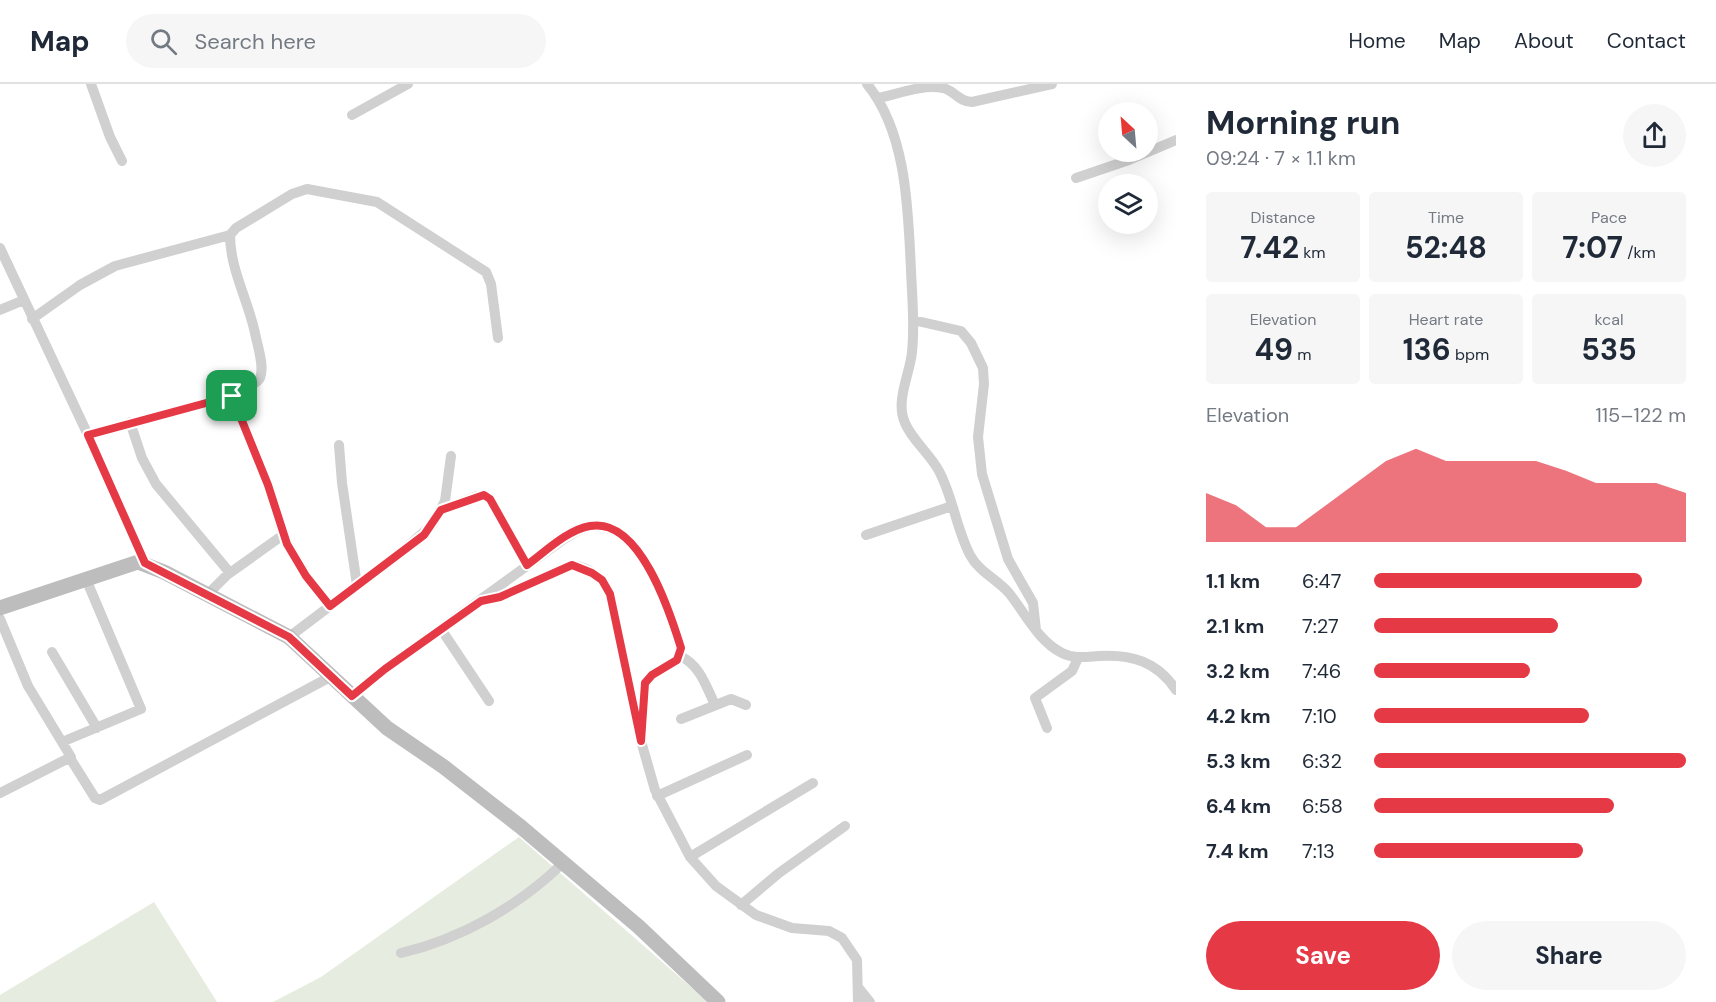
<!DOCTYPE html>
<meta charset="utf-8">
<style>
:root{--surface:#fff;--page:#f6f6f7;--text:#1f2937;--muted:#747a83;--line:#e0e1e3;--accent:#e63946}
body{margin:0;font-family:"DM Sans",sans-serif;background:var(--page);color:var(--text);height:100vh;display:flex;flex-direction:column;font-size:22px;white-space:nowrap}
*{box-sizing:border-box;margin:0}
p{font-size:20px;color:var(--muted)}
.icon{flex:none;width:33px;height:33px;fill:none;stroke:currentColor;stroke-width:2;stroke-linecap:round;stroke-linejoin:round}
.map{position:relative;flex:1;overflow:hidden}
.drawer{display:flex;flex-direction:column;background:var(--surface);width:540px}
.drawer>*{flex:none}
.needle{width:39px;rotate:334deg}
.fabs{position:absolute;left:1098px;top:18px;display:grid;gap:12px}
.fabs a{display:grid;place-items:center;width:60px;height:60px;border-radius:50%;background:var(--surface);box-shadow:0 6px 24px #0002;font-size:30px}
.pin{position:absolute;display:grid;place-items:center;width:51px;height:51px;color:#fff;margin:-26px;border-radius:12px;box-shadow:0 3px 9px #0006}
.round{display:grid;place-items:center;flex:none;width:63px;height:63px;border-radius:32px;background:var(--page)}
.head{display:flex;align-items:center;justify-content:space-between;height:102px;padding:0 30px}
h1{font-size:33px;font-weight:700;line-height:45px}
.metrics{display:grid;grid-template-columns:repeat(3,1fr);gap:9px;height:102px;padding:6px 30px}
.metrics div{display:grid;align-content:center;border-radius:6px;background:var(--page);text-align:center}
.metrics b{font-size:30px;font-weight:700}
.metrics small{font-size:16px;font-weight:400}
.metrics p{font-size:16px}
.chart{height:168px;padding:12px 30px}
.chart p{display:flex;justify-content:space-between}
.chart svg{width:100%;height:108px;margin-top:6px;fill:var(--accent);opacity:.7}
.cta{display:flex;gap:12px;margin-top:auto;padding:12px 30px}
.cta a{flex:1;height:69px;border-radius:36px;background:var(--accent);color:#fff;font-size:24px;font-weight:700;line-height:69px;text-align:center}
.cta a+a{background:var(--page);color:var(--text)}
ul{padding:0 30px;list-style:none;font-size:20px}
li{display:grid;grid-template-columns:96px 72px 1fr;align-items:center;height:45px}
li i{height:15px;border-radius:8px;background:var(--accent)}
header{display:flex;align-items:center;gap:36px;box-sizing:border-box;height:84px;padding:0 30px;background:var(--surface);border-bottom:2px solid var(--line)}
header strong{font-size:28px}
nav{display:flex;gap:33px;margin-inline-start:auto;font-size:21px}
.search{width:420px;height:54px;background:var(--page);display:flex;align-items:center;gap:15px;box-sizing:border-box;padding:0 21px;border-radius:33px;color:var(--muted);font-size:22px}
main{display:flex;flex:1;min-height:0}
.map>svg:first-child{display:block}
</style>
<header>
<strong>Map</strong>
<div class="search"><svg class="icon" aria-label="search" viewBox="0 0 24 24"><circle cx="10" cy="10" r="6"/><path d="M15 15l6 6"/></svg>Search here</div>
<nav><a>Home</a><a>Map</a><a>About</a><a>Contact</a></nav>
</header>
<main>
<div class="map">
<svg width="1176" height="918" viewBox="0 0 1176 918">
<rect width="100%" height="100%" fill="#fff"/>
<!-- green -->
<path fill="#e6ecdf" d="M519 753 708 918H273L321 893Z
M154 818 217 918H0V911Z"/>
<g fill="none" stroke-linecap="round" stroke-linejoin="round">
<!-- street -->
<path stroke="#d0d0d0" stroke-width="10" d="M91 0 110 53 122 77
M867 0C907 49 908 126 911 186 912 213 915 241 912 268 910 290 895 317 905 339 912 356 930 370 939 387 953 413 956 444 970 471 979 488 997 495 1009 509 1025 529 1038 557 1062 569 1074 575 1085 573 1098 572 1131 570 1157 577 1176 606
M878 14C898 10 922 0 943 4 954 6 959 18 972 18L1052 0
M352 31 408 0
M1076 94 1129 76 1176 56
M0 164 88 351 145 479
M0 226 24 216
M32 235 80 201 115 182 230 151
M913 236 961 247 971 259 983 284 984 300 978 353 982 390 1008 475 1033 519 1036 546
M232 312 268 401 283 451 306 492 330 522
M130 338 142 374 156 400 230 489
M88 351C116 342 251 313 260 294 265 283 257 260 255 249 248 216 230 185 230 151L236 144 292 110 307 105 377 118 486 188 491 200 498 254
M339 361 342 399 357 501
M441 426 477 412 488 413 527 481
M866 451 952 422
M207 511 227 491 283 451
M481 517 499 513 572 481C590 483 602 494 610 510L641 657 655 706 690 773 716 802 756 831 792 844 829 847 842 854 857 876 858 918
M0 535 28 602 71 673 0 709
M441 545 489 617
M289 553 400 469 433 440 445 417 451 372
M52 568 97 644
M680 572C700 581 706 602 715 621
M352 612 385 585 564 455C573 450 583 442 594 442 644 442 669 525 680 564L677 576 652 591 645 599 642 638
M681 635 731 615 746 621
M1047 644 1035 614 1072 587 1078 574
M62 658 141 625 86 495
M70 674 95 714 100 716 332 592
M657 712 747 671
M690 773 813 699
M741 821 779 789 845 742
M401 869C461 855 519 822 563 779
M858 903 870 918"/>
<!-- secondary -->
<path stroke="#bdbdbd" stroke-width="15" d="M0 524 138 478 164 488 289 553 387 644 444 683 521 743 639 843 718 918"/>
</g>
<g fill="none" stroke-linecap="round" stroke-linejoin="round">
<defs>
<path id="route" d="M232 312 268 401 287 460 306 492 330 522 424 451 441 426 484 411 490 415 527 481C545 468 567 446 590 442 640 433 670 528 681 564L677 576 652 591 645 599 641 657 610 510 602 496 592 489 572 481 500 513 481 517 385 585 352 612 289 553 145 479 88 351Z"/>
</defs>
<!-- route casing -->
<use href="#route" stroke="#fff" stroke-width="12"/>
<!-- route -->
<use href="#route" stroke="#e63946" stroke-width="8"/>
</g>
</svg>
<div class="fabs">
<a><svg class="needle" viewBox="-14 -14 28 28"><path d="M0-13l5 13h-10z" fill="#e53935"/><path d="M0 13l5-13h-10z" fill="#747a83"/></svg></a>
<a><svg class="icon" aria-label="layers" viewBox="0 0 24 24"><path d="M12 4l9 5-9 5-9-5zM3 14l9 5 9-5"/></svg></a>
</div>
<div class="pin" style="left:232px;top:312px;background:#1e9e55"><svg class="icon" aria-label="arrive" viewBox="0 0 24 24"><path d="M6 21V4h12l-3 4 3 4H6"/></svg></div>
</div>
<section class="drawer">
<div class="head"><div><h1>Morning run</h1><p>09:24 · 7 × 1.1 km</p></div><a class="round"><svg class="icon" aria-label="share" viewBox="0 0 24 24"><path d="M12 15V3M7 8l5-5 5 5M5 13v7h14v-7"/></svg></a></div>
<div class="metrics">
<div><p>Distance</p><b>7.42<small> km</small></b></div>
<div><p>Time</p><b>52:48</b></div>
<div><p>Pace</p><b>7:07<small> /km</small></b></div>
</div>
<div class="metrics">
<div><p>Elevation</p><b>49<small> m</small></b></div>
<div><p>Heart rate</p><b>136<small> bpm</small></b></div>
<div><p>kcal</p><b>535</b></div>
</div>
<div class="chart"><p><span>Elevation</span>115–122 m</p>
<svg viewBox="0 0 160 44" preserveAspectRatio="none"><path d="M0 44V24L10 29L20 38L30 38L40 29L50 20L60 11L70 6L80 11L90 11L100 11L110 11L120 15L130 20L140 20L150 20L160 24V44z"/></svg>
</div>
<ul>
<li><b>1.1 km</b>6:47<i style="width:86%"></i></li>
<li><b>2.1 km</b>7:27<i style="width:59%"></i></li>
<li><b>3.2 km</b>7:46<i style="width:50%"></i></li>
<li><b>4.2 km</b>7:10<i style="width:69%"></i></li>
<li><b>5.3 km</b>6:32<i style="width:100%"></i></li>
<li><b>6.4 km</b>6:58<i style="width:77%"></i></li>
<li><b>7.4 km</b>7:13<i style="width:67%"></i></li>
</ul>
<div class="cta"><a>Save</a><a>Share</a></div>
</section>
</main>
